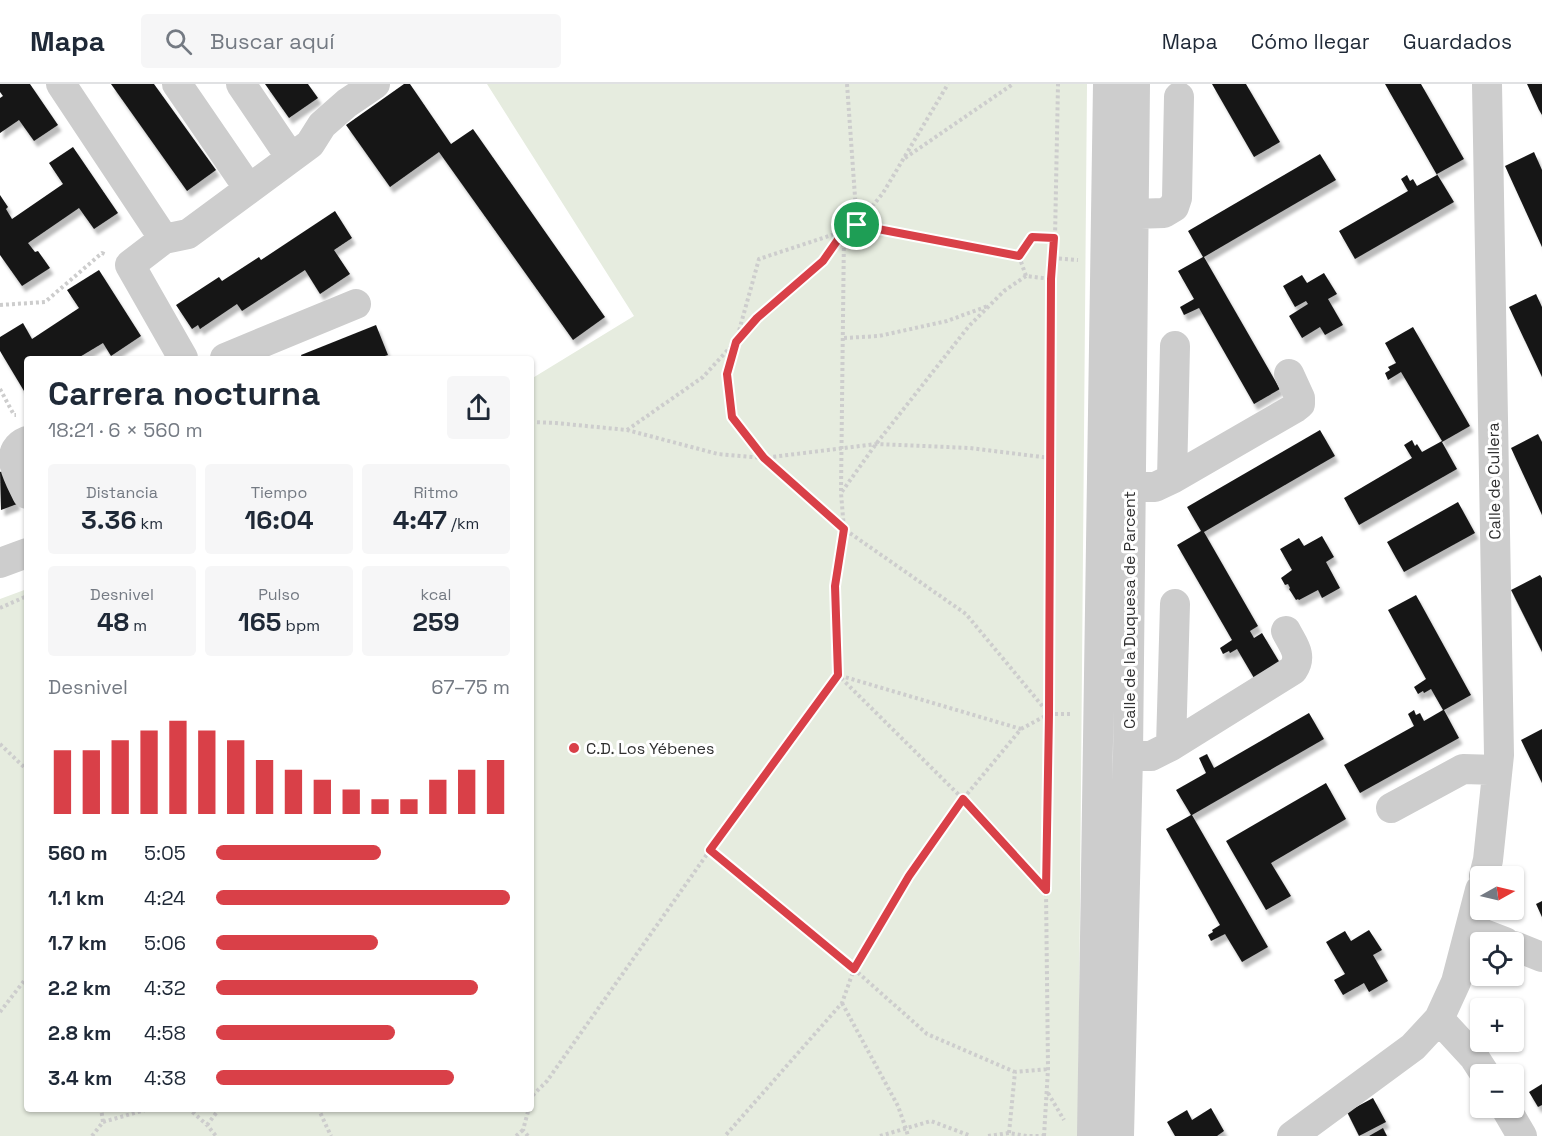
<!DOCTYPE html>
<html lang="es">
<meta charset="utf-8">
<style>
:root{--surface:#fff;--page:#f6f6f7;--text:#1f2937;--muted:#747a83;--line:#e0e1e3;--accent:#d94048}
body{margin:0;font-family:"Space Grotesk",sans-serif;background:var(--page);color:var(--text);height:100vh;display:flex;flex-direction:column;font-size:22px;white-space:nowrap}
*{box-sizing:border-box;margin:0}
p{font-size:20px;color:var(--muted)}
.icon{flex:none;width:33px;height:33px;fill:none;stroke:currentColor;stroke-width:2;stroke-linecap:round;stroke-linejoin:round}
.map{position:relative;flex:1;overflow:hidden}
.details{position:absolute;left:24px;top:272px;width:510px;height:756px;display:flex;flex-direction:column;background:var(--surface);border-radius:6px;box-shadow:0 2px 4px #0004}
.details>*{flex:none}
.needle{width:39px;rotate:82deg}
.buttons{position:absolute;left:1470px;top:782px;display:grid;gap:12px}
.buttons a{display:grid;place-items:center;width:54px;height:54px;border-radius:6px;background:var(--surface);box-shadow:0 2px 4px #0004;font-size:30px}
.pin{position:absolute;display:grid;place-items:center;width:51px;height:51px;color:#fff;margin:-26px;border:3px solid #fff;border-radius:50%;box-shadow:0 2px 6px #0007}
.round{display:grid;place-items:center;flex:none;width:63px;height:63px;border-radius:6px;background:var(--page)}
.headline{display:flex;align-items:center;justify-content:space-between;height:102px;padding:0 24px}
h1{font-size:33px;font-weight:700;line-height:45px}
.metrics{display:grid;grid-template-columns:repeat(3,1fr);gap:9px;height:102px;padding:6px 24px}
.metrics div{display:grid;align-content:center;border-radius:6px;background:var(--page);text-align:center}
.metrics b{font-size:26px;font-weight:700}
.metrics small{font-size:16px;font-weight:400}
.metrics p{font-size:16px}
.chart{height:168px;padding:12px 24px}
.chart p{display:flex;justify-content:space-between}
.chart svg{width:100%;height:108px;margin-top:6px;stroke:var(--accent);stroke-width:6}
ul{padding:0 24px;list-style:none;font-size:20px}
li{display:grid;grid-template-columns:96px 72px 1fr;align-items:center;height:45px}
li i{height:15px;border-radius:8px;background:var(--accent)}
header{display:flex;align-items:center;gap:36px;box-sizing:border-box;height:84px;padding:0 30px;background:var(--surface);border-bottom:2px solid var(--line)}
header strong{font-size:28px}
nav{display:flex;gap:33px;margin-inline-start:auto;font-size:21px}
.search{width:420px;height:54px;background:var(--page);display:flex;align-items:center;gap:15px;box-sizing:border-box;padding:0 21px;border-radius:6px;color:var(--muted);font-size:22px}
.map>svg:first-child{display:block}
</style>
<header>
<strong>Mapa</strong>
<div class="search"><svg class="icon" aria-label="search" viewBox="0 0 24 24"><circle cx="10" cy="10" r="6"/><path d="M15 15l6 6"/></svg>Buscar aquí</div>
<nav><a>Mapa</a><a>Cómo llegar</a><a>Guardados</a></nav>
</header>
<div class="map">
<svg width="1542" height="1052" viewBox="0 0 1542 1052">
<defs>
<filter id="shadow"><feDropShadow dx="3.5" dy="6" stdDeviation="1.5" flood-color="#0004"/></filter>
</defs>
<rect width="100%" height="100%" fill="#fff"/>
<!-- green -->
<path fill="#e6ecdf" d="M487 0H1087L1078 1052H0V515L27 505V1024H531V295L634 232Z"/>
<!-- building -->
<path fill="#171717" filter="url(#shadow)" d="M0 0H30L58 41 34 57 19 36 0 49V14L3 12 0 8Z
M111 0H154L216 86 187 107Z
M265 0H308L318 14 289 34Z
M404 0H410L451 60 473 45 605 233 573 256 439 68 390 103 346 41Z
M1212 0H1246L1280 58 1254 73Z
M1385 0H1421L1464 75 1437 90 1454 118 1355 175 1339 147 1408 107 1401 95 1407 91 1410 97 1413 95 1417 102 1437 91Z
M1527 0H1542V31L1539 26Z
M73 63 118 129 94 145 79 124 28 159 35 168 38 167 50 184 22 202 0 171V111L8 123 6 125 12 135 63 100 49 79Z
M1534 68 1542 86V163L1505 82Z
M1320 70 1336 96 1204 173 1280 305 1254 320 1199 224 1184 231 1180 223 1194 215 1178 187 1203 173 1188 147Z
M335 127 352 154 334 166 350 190 320 210 305 186 242 227 237 220 200 245 198 241 192 245 176 221 219 193 222 197 259 173 261 176Z
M99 186 141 252 111 272 103 259 78 274H27V312L0 267V253L23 239 32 255 79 224 67 206Z
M1324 189 1337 210 1328 215 1343 241 1325 251 1320 243 1302 254 1289 232 1308 220 1306 217 1295 223 1283 202 1302 191 1307 199Z
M1536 210 1542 223V293L1509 223Z
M376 241 388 271 379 274H302L301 271Z
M1413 243 1470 342 1442 358 1457 385 1359 441 1344 414 1412 374 1404 361 1412 356 1415 362 1417 360 1422 368 1442 357 1401 288 1388 296 1385 289 1390 286 1388 283 1396 279 1385 259Z
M1320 346 1335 372 1204 448 1258 542 1250 547 1254 554 1262 549 1280 579 1254 594 1237 565 1230 569 1229 567 1223 570 1220 564 1232 556 1177 461 1201 447 1187 423Z
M1538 350 1542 358V431L1511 364Z
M5 386 17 420 1 426 0 388Z
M1458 418 1475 449 1404 488 1387 458Z
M1322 452 1334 473 1326 478 1340 504 1322 514 1318 506 1299 516 1298 515 1296 516 1289 505 1290 504 1288 500 1285 501 1281 494 1292 486 1280 465 1299 454 1304 462Z
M1540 491 1542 494V568L1511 506Z
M1416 511 1471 611 1444 626 1459 654 1360 709 1344 681 1414 642 1408 630 1414 626 1416 631 1420 629 1424 637 1443 626 1431 605 1424 609 1423 607 1418 610 1414 603 1426 595 1388 526Z
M1309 629 1324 655 1192 731 1268 863 1242 878 1225 850 1211 857 1208 851 1213 848 1212 846 1220 841 1166 745 1191 731 1176 706 1206 689 1199 674 1207 670 1214 684Z
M1542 645V699L1521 656Z
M1326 699 1346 735 1271 779 1291 812 1266 826 1226 757Z
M1542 817V833L1536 820Z
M1369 846 1382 866 1373 871 1388 897 1369 908 1364 899 1343 911 1334 896 1345 890 1326 858 1345 847 1351 857Z
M1542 1000V1021L1538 1023 1529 1008Z
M1373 1014 1386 1038 1359 1052 1347 1028Z
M1211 1024 1224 1047 1217 1052H1175L1167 1038 1187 1026 1192 1036Z
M1383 1044 1387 1052H1369Z"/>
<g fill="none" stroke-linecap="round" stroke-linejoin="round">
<!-- path -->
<path stroke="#cdcdcd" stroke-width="4" stroke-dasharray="3 3" stroke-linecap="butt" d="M847 0 857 141
M905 74 1013 0
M857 141 883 109 948 0
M1019 172 1026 192 1051 195
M1053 174 1078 176
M1026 192 1004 207 969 242 876 360 841 409 844 445 835 502 838 591 963 715 1045 805
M0 221 45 218 102 169 107 171
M844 254 879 252 947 237 988 222
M0 305 14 331H16
M531 338 556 339 627 346 718 370 764 374 876 360 970 364 1050 374
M627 346 703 293 757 234 823 177 844 148
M841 407 844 148
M0 524 27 512
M1049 630H1071
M1021 645 1049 630 966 530 844 445 764 374 732 333 727 290 759 175 844 147 857 141 1019 172 1032 152 1055 154
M0 660 27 686
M710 766 854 885 927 950 1015 988
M842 919 898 1022 906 1045 908 1052
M0 928 27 893
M1048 1009 1064 1036
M531 1017 532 1012 547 997 710 766 838 591 1021 645 963 715 909 792 854 885 842 919 725 1052
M188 1024 207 1041 216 1052
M318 1024 331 1052
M103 1038 152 1024
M207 1041 220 1024
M1009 1049 1015 988 1048 985
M92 1052 103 1038 101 1024
M516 1052 523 1046
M528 1052 523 1046 529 1024
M880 1052 931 1037 971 1052
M988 1052 1009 1049 1027 1052H1044
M1044 1052 1048 985 1046 806 1049 630 1051 195 1055 154 1058 0"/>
<!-- minor -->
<path stroke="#cdcdcd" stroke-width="30" d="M61 0 164 155 130 181 183 274
M177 0 249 105
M241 0 291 74
M1133 130 1164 129 1174 123 1177 114 1179 13
M164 155 188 150 310 60 322 41 347 19 375 0
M225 274 356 220
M27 357C2 367 19 393 27 410
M1172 395 1175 262
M1130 403H1155L1172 395 1295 324 1300 320V314L1289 290
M0 479 27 469
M1171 662 1175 520
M1128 672H1151L1171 662 1293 586C1303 571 1293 561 1286 547
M1391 724 1463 685 1497 686
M1484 792 1488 776 1499 671 1487 0
M1471 845 1505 858
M1514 862 1542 873
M1439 935 1474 973 1485 990
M1505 1023 1522 1052
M1092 1052 1108 0
M1119 1052 1128 672 1135 0
M1292 1052 1413 963 1439 935 1456 898 1480 806"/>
</g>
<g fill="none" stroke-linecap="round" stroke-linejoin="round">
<defs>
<path id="route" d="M857 141 1019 172 1032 153 1054 154 1051 195 1049 630 1046 806 963 715 909 792 854 885 710 766 838 591 835 502 844 445 764 374 732 333 727 290 736 258 757 234 823 177 844 147Z"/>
</defs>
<!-- route casing -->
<use href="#route" stroke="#fff" stroke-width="12"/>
<!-- route -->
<use href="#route" stroke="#d94048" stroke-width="8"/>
</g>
<!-- markers -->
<circle fill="#d94048" stroke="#fff" stroke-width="2" cx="574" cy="664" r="6"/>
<g text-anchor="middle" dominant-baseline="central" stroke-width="6" stroke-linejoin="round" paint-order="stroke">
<!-- street labels -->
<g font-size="16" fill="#303030" stroke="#fff">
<text transform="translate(1494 397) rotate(-91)">Calle de Cullera</text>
<text transform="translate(1129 526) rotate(-90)">Calle de la Duquesa de Parcent</text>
</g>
<!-- poi labels -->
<g font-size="16" fill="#303030" stroke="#fff" text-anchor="start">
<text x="586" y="664">C.D. Los Yébenes</text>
</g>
</g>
</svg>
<div class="buttons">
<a><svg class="needle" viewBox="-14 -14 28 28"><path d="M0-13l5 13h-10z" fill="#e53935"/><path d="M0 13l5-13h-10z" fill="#747a83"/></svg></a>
<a><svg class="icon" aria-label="locate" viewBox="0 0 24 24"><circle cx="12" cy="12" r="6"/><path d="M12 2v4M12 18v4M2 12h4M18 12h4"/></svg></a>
<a>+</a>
<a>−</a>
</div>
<div class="pin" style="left:857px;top:141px;background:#1e9e55"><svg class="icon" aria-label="arrive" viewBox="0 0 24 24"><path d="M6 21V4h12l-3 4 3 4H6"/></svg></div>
<section class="details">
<div class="headline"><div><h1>Carrera nocturna</h1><p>18:21 · 6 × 560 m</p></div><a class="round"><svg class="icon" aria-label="share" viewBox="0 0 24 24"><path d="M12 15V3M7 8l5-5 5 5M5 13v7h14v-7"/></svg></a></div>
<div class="metrics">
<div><p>Distancia</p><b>3.36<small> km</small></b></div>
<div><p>Tiempo</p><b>16:04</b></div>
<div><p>Ritmo</p><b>4:47<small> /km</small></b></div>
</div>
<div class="metrics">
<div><p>Desnivel</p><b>48<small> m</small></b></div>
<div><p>Pulso</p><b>165<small> bpm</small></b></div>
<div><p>kcal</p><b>259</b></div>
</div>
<div class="chart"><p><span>Desnivel</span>67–75 m</p>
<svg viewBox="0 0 160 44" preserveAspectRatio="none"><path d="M5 44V18M15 44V18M25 44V14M35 44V10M45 44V6M55 44V10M65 44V14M75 44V22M85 44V26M95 44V30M105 44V34M115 44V38M125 44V38M135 44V30M145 44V26M155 44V22"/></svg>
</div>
<ul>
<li><b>560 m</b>5:05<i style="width:56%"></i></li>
<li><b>1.1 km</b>4:24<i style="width:100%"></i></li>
<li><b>1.7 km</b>5:06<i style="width:55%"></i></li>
<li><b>2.2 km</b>4:32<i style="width:89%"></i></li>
<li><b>2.8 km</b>4:58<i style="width:61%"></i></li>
<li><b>3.4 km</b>4:38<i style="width:81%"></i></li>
</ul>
</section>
</div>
